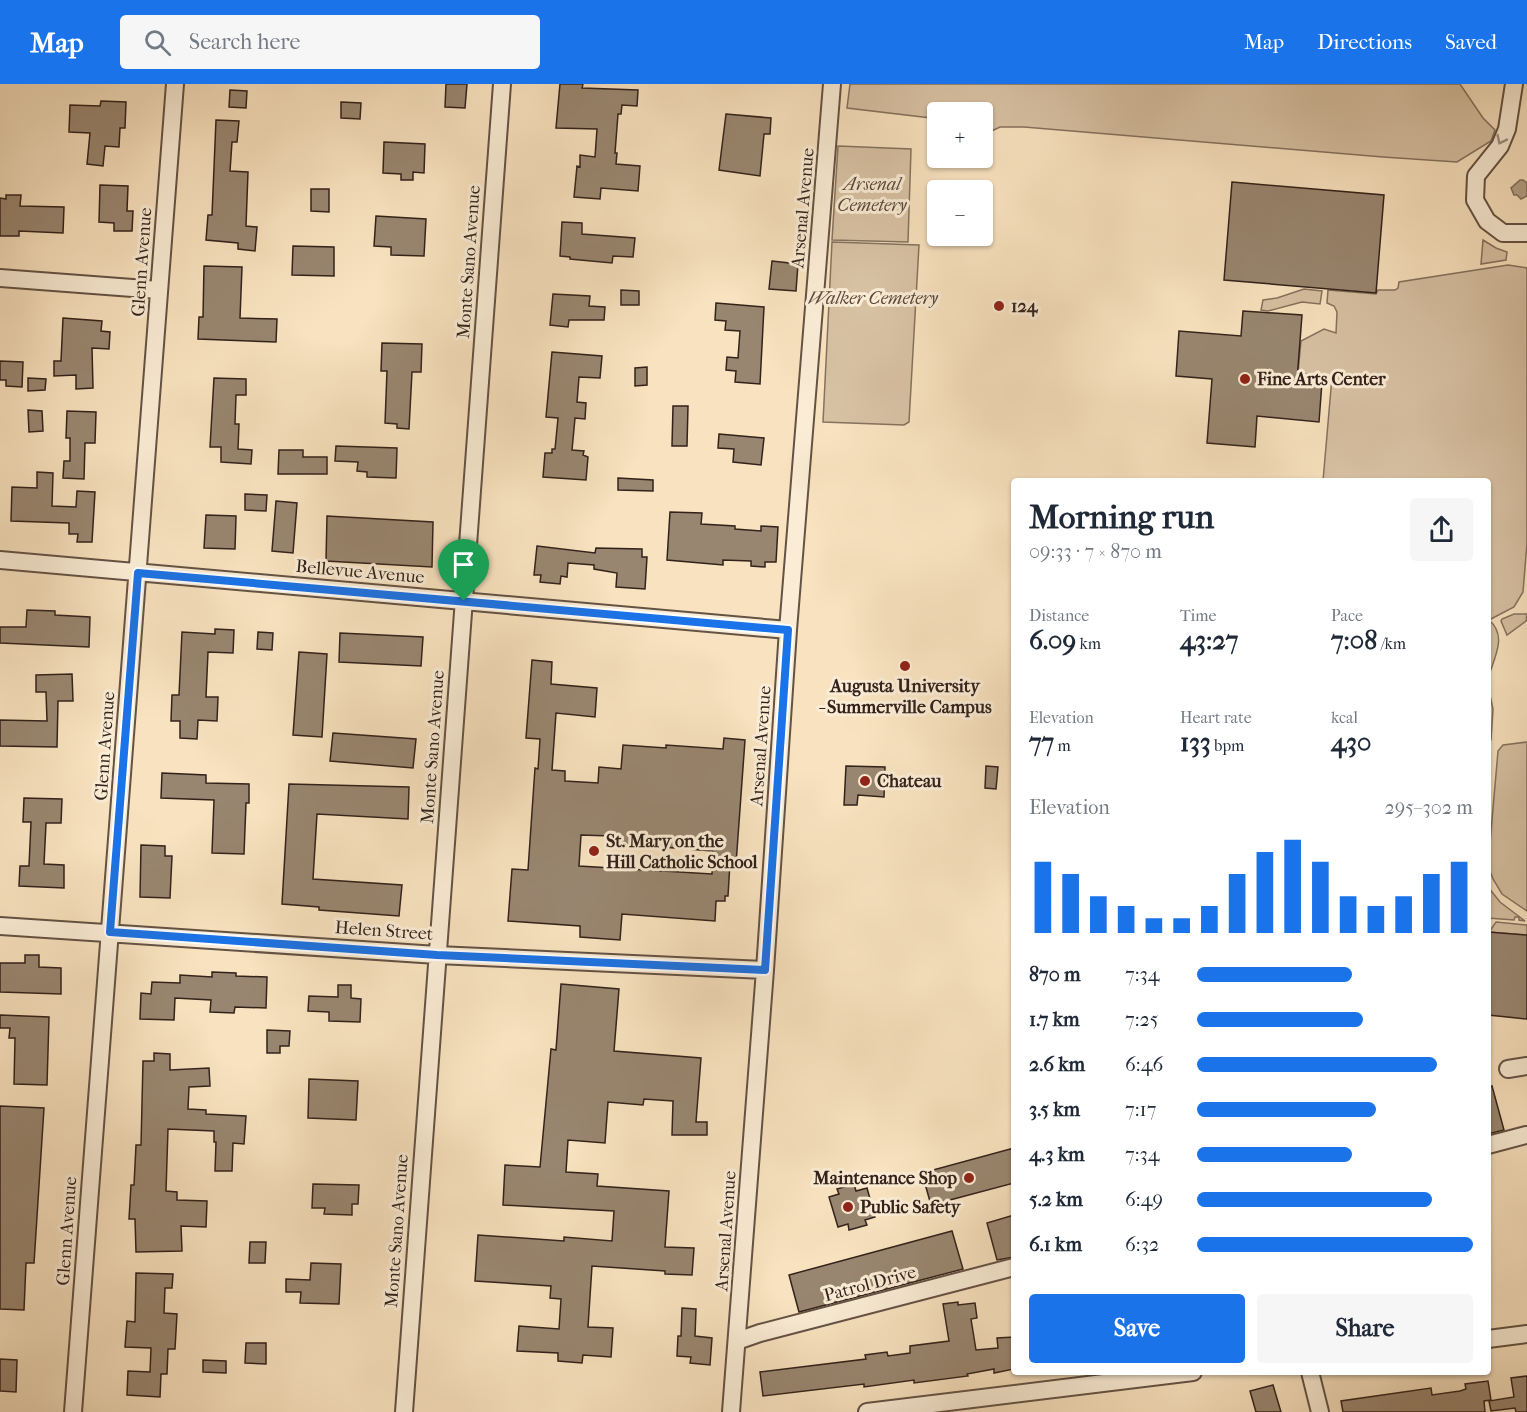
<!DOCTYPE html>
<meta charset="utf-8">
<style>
:root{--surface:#fff;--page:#f6f6f7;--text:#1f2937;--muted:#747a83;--accent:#1a73e8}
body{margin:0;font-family:"IM FELL French Canon",serif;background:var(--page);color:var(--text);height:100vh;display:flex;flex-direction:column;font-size:22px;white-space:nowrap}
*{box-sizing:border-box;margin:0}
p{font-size:20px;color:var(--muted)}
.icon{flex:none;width:33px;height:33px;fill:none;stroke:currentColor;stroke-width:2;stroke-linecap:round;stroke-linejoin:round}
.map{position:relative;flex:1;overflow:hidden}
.details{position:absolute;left:1011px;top:394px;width:480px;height:897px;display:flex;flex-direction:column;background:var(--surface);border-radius:6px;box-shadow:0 2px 4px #0004}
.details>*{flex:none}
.tools{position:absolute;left:927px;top:18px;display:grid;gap:12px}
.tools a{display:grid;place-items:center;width:66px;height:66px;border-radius:6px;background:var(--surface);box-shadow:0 2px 4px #0004;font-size:30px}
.pin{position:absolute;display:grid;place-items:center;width:51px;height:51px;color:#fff;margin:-62px -26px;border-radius:50% 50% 50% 0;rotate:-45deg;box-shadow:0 0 6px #0007}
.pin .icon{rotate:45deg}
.round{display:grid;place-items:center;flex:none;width:63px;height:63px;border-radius:6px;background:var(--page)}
.headline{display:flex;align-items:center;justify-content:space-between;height:102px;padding:0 18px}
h1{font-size:33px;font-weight:700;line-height:45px}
.stats{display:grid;grid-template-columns:repeat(3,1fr);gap:9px;height:102px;padding:6px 18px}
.stats div{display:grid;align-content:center}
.stats b{font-size:26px;font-weight:700}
.stats small{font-size:16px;font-weight:400}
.stats p{font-size:16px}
.chart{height:168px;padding:12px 18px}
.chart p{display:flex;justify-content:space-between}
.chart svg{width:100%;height:108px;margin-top:6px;stroke:var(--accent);stroke-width:6}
.button{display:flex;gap:12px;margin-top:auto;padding:12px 18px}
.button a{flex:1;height:69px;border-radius:6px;background:var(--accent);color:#fff;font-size:24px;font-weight:700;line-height:69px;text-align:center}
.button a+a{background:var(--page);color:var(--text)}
ul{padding:0 18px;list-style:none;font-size:20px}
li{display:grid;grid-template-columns:96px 72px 1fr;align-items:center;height:45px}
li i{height:15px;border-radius:8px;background:var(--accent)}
header{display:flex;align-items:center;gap:36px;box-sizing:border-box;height:84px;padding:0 30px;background:var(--accent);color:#fff}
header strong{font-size:28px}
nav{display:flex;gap:33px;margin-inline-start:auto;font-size:21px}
.search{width:420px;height:54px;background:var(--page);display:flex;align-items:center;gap:15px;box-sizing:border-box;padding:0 21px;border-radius:6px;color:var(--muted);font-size:22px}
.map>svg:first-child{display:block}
</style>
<header>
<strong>Map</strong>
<div class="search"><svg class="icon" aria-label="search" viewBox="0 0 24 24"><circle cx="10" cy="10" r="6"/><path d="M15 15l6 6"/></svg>Search here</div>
<nav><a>Map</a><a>Directions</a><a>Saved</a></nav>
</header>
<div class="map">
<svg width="1527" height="1328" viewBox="0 0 1527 1328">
<rect width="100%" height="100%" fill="#f8e2bf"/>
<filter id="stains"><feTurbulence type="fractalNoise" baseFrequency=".00333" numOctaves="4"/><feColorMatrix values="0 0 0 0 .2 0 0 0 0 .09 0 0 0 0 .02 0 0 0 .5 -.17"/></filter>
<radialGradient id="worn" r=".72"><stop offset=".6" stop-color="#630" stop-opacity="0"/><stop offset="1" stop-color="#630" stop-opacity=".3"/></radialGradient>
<!-- green -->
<path fill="#d7c1a3" stroke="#85725f" stroke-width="1.5" d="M850 0H1460L1483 34 1495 46 1491 57 1457 78 1383 73 1024 43H1000L983 51 982 28H938L937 38 931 34 847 24Z
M838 62 911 65 908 158 832 156Z
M1483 156 1496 164 1507 168 1506 176 1481 180Z
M832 158 919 161 909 338 904 341 823 338Z
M1508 181 1527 184V459L1523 508 1514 523 1489 536C1508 552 1494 574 1488 594V398L1323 397 1332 293 1298 289 1301 257 1324 245 1336 249 1337 228 1334 222 1327 219 1328 206 1376 210 1378 206H1395L1398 204 1399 198Z
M1304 205 1322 207 1320 220 1302 218 1268 227 1261 226 1263 216 1277 214Z
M1514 530H1527L1526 537 1507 551 1501 537 1502 535Z
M1488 602 1493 625 1491 656 1488 657Z
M1527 658V827L1502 810 1493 795 1488 782 1498 667 1503 661Z
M1488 803 1500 818 1525 837 1519 836V833H1515L1514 836 1488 834Z
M1496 838 1527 841V851L1489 848Z"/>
<!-- water -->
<path fill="#b5a187" stroke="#816e5c" stroke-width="1.5" d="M1520 96H1523L1527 99V112L1521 115 1517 111H1514L1511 104Z"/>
<!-- building -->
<path fill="#998670" stroke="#33221b" stroke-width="1.5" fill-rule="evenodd" d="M446 0H467L465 24 445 23Z
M560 0H583L582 4 638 6 637 22 622 21 621 30H618L615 69H617L616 80 640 82 638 107 601 104 600 115 574 113 577 82 580 83V71L595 73 597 45 556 44Z
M230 6 247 7 246 24 229 23Z
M101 17 126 18 125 44H120L119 63 105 62 103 82 87 80 90 49 69 48 70 21 100 22Z
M341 18 361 19 360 35 341 34Z
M726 30 771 34 770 50H764L760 92 719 86Z
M216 36 239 37 237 58H232L230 87 248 88 246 142 257 143 255 167 238 165V159L206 156 208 131H212Z
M384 58 425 60 424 89 413 88V96H401V90L383 89Z
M1232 98 1384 111 1376 209 1224 196Z
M100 101 128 102 127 127H133L132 147H114V139L99 138Z
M311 105H329V128L311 127Z
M6 111H21L20 122 64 123 63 149 19 147V152H0V114L6 115Z
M376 132 426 135 424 172 391 171V163L374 162Z
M562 138 582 139V150L635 154 633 173 613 172 612 179 570 175V173L560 172Z
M293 162 334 163V192L292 191Z
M772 177 798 180 796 207 769 205Z
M204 182 242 183 240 234 277 235 276 258 198 255 199 233H203Z
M621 206 639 207V221H621Z
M553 210 590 212 589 222 605 223 604 236H569L568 243 550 241Z
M716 219 764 223 760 300 735 298 736 287 726 286 727 273 738 274 740 247 725 246 726 237 715 236Z
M1243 227 1302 231 1297 296 1322 298 1319 338 1257 332 1255 363 1207 359 1212 295 1176 292 1179 247 1241 252Z
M63 234 102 237 101 247 110 248 109 265 92 264 93 304 76 305V291L54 292V277H61Z
M382 259 422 260 421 288H412L409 345 397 344V340L385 339 387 287H381Z
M552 268 602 272 600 294 579 293 577 318 586 319 585 335 575 334 572 366 584 367 583 371 588 373 586 396 543 393 545 369H552V365H555L558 334 546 333Z
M0 277 23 278 22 303 6 302V296H0Z
M647 283V301L635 302V284Z
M28 294 46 295 45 306 28 307Z
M214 294 246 295V311H236L235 340H239L238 365 252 366 251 380 221 378V363H210Z
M673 322H688L687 362H672Z
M28 326 42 327 43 347 29 348Z
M67 327 96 328 95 359H85L84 395 63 394 64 377H70V354H66Z
M719 350 764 354 761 381 733 378 734 365 718 364Z
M336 362 397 364 396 394 367 393V388L357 387 358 378 335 377Z
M279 366H303V373H327V390H278Z
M37 388 53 389 52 422 76 423 77 407 95 408 92 458H77L78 450H69V439L11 437 12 403 37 404Z
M618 394 653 396V407L618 406Z
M245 410 267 411 266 427 245 426Z
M276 417 297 419 293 469 272 467Z
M670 428 702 429 701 440 735 442V445L761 447V442L778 443 776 478H765V483L751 482V477L723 476V481L667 476Z
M206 431 236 432 235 465 204 464Z
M327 432 433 438 432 483 326 477Z
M537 462 595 469 596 464 642 465V473H647L645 505 616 503 617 489 594 485V481L568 479 567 493 561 492 560 500 540 498 541 491H534Z
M27 526 55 527V531L90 533 89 563 0 559V543H26Z
M215 545 234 546 233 569 208 568 206 613H218L217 637 198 636 197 655 180 654V637H171L172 611H179L182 548 215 550Z
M258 548 273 549 272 566 257 565Z
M340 549 423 553 421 582 339 578Z
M299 568 327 570 322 653 293 651Z
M532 576 552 578 551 600 597 604 595 633 556 629 552 686 565 687V697L598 699 599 683 621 685 623 661 666 664V661L723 665 724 654 745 656 736 780 730 779 728 812H725V817H716L715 837 622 830 620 856 580 853V842L508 837 512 785 528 786 535 684 538 685 540 655 526 654ZM581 751 611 752V759L713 767 712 790 579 782Z
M72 590 73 617H58L57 663 0 662V636L47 637 46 608H36V591Z
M333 649 416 655 413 684 330 677Z
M846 682 885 683 884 713 858 711 857 721H844Z
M986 682 998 683 996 705 985 704Z
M162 689 206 691V699L249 700V719H246L244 770 212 769 214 716 161 714Z
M289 700 409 703 408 735 317 730 313 795 402 801 399 832 319 826V823L282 820Z
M24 714 62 715 61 739H46L44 780 64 781V804L19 802 20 782H29L31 738H23Z
M141 761 165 762V772H172L170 814 140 813Z
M1488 848 1527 851V935L1488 931Z
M25 871H39V883L61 884V910L0 908V879H25Z
M212 888 236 889V892L267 893 266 924 235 923 234 929 210 928 211 916 175 914 174 936 140 935 141 909 151 910 152 898 180 899V891L212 893Z
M561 900 619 905 614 967 701 974 696 1038H707V1051H672L673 1017 644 1015 643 1021 608 1018 605 1059 568 1056 566 1088 598 1090 597 1102 669 1107 665 1163 694 1164 692 1191 665 1190V1187L592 1182 588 1243 613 1244 611 1273 583 1271 582 1279 558 1277V1269L517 1267 519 1242 559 1245 561 1215 550 1214 551 1202 475 1197 478 1151 564 1157V1153L612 1157 614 1127 503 1121 505 1081 540 1083 551 965 556 966Z
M338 901H351V914L361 915 360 938 329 937V928L308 927 309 912 338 913Z
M0 931 49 933 47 1001 14 1000 15 954H9L10 944H0Z
M267 946 290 947 289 962H280V969H267Z
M154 969 170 970V986L209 984 210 1002 189 1003 188 1025 206 1026V1030L246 1032 244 1060 233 1059 232 1087H215L216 1058H214V1047L168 1045 166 1107 177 1108V1116L207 1117 206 1143 181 1142 182 1167 136 1168 135 1135H129L131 1101H134L136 1061H141L143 977H154Z
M309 995 358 997 356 1036 308 1034Z
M1492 1002 1504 1046 1488 1050V1003Z
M0 1022 44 1024 34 1179H26L24 1226 0 1225Z
M1014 1064V1099L931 1121 922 1089Z
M313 1100 359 1101 358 1120H352V1131L324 1130 325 1124H312Z
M854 1100 856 1107 867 1104 875 1133 865 1136 867 1141 849 1146 848 1140 838 1143 829 1113 839 1110 837 1105Z
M1014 1131V1173L997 1176 987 1139Z
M952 1147 963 1185 799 1228 789 1191Z
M250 1158H266L265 1179H249Z
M311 1179 341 1180 339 1220 300 1219 301 1208H286V1195L310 1196Z
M136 1189 173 1190 172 1204H165L164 1229 177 1230 175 1265H168L167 1290H161L160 1313 127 1311 128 1287 150 1288 151 1264 125 1263 127 1237 135 1238Z
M958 1218V1221L975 1219 977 1234 971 1235 976 1266 998 1264 997 1254 1014 1253V1285L994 1289V1285L967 1290 968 1292 914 1299V1296L864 1303V1300L763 1312 760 1288 866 1275 865 1271 887 1268 888 1272 910 1269V1262L949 1257 943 1220Z
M682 1224 696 1225 695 1252 712 1254 710 1281 690 1279 691 1273 677 1272 678 1252H681Z
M246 1259H266V1280L245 1279Z
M0 1275 17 1276 16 1308 0 1307Z
M203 1276 226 1277V1289L203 1288Z
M1527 1292V1328H1516L1515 1324 1491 1327 1489 1317 1514 1313 1511 1294Z
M1488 1297 1491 1316 1484 1317 1485 1328H1343L1341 1317 1431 1304 1432 1311 1460 1307 1466 1305 1465 1300Z
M1273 1301 1281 1328H1256L1250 1307Z"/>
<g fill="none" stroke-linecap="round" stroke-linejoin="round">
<defs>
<path id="minor" d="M1514 0 1507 45 1500 62 1476 92 1475 116 1487 137 1503 149H1527
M0 194 159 206
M0 476 788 546
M0 842 437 871 765 886
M1508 985 1527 982
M1488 1061 1526 1051
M1488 1255 1527 1250
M737 1257 760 1249 1014 1183
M1310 1288 1320 1328
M73 1328 175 0
M404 1328 502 0
M731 1328 765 886 788 546 832 0
M867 1328 1193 1288"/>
</defs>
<!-- minor casing -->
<use href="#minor" stroke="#645244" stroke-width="20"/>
<!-- minor -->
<use href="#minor" stroke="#faecd5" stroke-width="16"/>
</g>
<!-- one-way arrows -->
<defs><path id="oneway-chevron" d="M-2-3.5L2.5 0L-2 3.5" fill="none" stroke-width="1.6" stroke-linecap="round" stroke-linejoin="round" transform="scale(1.5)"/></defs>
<use stroke="#a09181" href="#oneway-chevron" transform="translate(1501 56) rotate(116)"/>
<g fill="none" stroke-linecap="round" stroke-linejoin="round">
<defs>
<path id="route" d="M138 489 788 546 765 886 437 871 110 848Z"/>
</defs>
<!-- route casing -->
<use href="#route" stroke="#fff" stroke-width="12"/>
<!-- route -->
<use href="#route" stroke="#1a73e8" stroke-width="8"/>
</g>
<!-- markers -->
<g fill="#8f2418" stroke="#faecd5" stroke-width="2">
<circle cx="999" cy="222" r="6"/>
<circle cx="1245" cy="295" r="6"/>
<circle cx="905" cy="582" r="6"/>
<circle cx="865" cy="697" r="6"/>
<circle cx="594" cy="767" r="6"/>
<circle cx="969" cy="1094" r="6"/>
<circle cx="848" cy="1123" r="6"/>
</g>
<g text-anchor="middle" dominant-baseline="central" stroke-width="6" stroke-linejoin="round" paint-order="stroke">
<!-- park labels -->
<g font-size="18" font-style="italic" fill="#5c4a3d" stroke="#faecd5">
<text x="872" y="100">Arsenal<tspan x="872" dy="21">Cemetery</tspan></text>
<text x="873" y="214">Walker Cemetery</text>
</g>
<!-- street labels -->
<g font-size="18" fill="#33221b" stroke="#faecd5">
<text transform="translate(803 124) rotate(-85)">Arsenal Avenue</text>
<text transform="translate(142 178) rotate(-86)">Glenn Avenue</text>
<text transform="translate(469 178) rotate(-86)">Monte Sano Avenue</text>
<text transform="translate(360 488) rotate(5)">Bellevue Avenue</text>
<text transform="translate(105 662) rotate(-86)">Glenn Avenue</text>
<text transform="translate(761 662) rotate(-86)">Arsenal Avenue</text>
<text transform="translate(433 663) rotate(-86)">Monte Sano Avenue</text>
<text transform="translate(384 847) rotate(4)">Helen Street</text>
<text transform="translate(67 1147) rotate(-86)">Glenn Avenue</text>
<text transform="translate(397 1147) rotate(-86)">Monte Sano Avenue</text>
<text transform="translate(726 1147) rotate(-86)">Arsenal Avenue</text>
<text transform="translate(870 1200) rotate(-15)">Patrol Drive</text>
</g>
<!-- poi labels -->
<g font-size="18" font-weight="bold" fill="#33221b" stroke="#faecd5" text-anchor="start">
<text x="1011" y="222">124</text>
<text x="1257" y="295">Fine Arts Center</text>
<text x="905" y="602" text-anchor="middle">Augusta University<tspan x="905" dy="21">- Summerville Campus</tspan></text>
<text x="877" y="697">Chateau</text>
<text x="606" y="757">St. Mary on the<tspan x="606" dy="21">Hill Catholic School</tspan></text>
<text x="957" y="1094" text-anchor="end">Maintenance Shop</text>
<text x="860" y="1123">Public Safety</text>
</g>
</g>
<rect width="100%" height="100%" filter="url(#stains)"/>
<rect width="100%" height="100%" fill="url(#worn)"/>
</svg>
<div class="tools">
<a>+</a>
<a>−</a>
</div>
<div class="pin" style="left:464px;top:517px;background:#1e9e55"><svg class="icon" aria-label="arrive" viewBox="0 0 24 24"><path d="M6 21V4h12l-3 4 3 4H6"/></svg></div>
<section class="details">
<div class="headline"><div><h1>Morning run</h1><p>09:33 · 7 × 870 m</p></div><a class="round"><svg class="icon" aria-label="share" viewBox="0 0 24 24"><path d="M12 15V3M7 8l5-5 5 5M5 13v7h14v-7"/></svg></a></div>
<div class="stats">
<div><p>Distance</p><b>6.09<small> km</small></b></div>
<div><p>Time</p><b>43:27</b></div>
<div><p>Pace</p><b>7:08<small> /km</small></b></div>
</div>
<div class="stats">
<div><p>Elevation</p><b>77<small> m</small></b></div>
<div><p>Heart rate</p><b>133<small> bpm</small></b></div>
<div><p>kcal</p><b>430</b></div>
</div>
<div class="chart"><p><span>Elevation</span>295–302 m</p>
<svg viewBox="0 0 160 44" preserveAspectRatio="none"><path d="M5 44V15M15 44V20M25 44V29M35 44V33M45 44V38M55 44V38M65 44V33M75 44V20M85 44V11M95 44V6M105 44V15M115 44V29M125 44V33M135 44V29M145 44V20M155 44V15"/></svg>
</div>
<ul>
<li><b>870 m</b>7:34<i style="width:56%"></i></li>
<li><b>1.7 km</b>7:25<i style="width:60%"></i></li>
<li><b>2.6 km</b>6:46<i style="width:87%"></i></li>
<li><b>3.5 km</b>7:17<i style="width:65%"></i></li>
<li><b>4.3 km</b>7:34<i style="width:56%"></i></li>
<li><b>5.2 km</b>6:49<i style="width:85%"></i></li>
<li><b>6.1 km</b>6:32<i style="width:100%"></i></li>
</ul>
<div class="button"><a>Save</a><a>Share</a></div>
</section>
</div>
